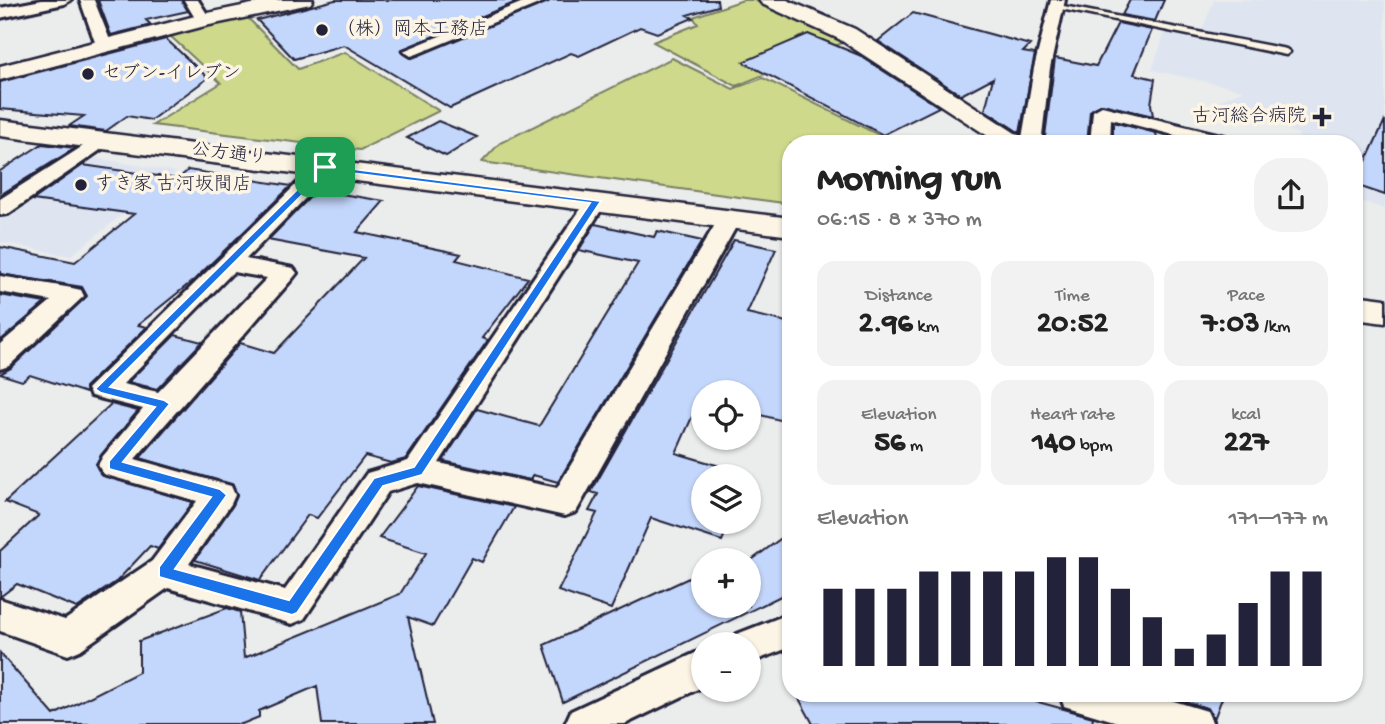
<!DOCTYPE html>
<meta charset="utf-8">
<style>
:root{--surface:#fff;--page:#f2f2f2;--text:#222;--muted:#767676;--accent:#22223b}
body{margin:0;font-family:"Gochi Hand","Klee One",sans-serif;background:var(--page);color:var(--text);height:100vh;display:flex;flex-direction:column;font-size:26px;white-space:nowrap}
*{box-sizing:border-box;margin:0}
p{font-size:23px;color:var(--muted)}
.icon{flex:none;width:38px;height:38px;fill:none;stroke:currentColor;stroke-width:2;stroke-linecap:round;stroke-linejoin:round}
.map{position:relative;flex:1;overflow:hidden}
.drawer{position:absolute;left:782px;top:135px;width:581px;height:567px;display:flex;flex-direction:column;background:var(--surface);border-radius:28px;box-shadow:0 2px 5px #0004}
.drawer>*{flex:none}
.tools{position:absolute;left:691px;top:380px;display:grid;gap:14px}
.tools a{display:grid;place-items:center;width:70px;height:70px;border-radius:50%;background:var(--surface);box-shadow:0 2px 5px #0004;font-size:35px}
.pin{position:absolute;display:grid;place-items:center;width:60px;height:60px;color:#fff;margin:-30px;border-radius:14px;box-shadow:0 4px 10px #0006}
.round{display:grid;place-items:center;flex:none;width:74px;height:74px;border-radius:28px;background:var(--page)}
.overview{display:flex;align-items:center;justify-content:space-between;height:119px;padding:0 35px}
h1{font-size:38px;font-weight:800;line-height:52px}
.figures{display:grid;grid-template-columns:repeat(3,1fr);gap:10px;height:119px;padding:7px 35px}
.figures div{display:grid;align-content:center;border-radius:18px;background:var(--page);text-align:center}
.figures b{font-size:30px;font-weight:800}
.figures small{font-size:19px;font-weight:400}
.figures p{font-size:19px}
.chart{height:196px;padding:14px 35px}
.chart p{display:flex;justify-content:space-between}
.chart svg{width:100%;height:126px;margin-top:7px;stroke:var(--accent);stroke-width:6}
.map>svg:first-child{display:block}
</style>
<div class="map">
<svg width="1385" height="724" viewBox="0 0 1385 724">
<rect width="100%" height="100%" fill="#ebecec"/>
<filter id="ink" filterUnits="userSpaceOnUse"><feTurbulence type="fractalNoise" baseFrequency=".0143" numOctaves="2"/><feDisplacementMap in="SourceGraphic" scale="14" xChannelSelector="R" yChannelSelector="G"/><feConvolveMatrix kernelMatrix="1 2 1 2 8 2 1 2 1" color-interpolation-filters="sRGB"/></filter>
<g filter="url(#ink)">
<!-- built -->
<path fill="#dfe5f0" d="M1214 0H1385V209L1355 199 1354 144 1300 143 1298 134 1219 101 1243 90 1152 70 1167 26 1201 32Z
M84 156 177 172 70 256 0 242V213Z"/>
<!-- green -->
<path fill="#ced98c" stroke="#787e64" stroke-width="2" d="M743 0H754L845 42 736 86 653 42 698 24 693 17Z
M246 16 298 69 345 52 439 111 360 150 153 125 221 83 167 33Z
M672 58 733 89 763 78 881 136 879 143 791 144V204L482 162 500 143Z"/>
<!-- building -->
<path fill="#c3d6fb" stroke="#22223b" stroke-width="2" d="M98 0H181L188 11 146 20 151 25 111 35Z
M335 0H521L401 50 412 58 550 0H717L718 6 687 15 693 18 657 33 640 27 579 56 571 53 450 108 344 45 294 59 257 20Z
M1130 0H1164L1155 21 1122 15Z
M913 13 1030 45 1023 52 1035 54 1020 133 985 110 993 78 961 95 878 41Z
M1118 23 1152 30 1134 74 1155 79 1151 104 1153 116 1101 104 1090 111 1087 144H1044L1055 58 1096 66Z
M808 34 859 55 939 107 883 135 743 62Z
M166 39 208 78 151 120 127 116 106 131 69 126 84 116 0 109V82Z
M1385 120V195L1355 185Z
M438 121 477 137 446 156 407 138Z
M1113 122 1156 133 1158 144 1113 143Z
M42 144 75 148 0 195V171Z
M83 165 178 179 188 170 291 186 195 279 138 325 147 327 85 387 86 393 30 375 22 381 0 374 11 368 87 296 82 287 0 274V247L75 262 134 214 33 200Z
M317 190 384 201 357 232 461 254 456 260 528 278 482 338 488 340 406 459 391 463 365 456 317 518 308 515 260 580 195 560 233 505 237 496 233 485 140 458 240 343 274 353 364 258 268 240Z
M595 224 654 237 657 231 702 241 558 482 533 475 530 480 443 461 477 409 539 426 638 263 579 250Z
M734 240 776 249 747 313 791 323V423L749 412V392L704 390 676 453 747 474 704 476V522H730L722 541 651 518 611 609 558 591 597 513 589 511 598 494 591 492Z
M0 295 45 303 0 341Z
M175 335 202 342 157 389 128 382Z
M111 404 138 411 101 455 96 464 101 475 193 502 158 549 150 546 117 581 77 608 17 584 0 597V551L39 515 5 502Z
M418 486 514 507 482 562 472 558 433 626 408 617 433 724H322L317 686 259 711V717L242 724H0V653L54 715 139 672V641L227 608 240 612 244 658 400 594 426 553 379 538Z
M791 531V591L563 702 544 645 704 571 701 597 704 595V606H749V562Z
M796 693H1005L1093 717 1092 724H813Z
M1156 693H1224L1214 719 1208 708Z"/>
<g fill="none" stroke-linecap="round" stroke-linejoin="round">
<defs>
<path id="lane" d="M1053 4 1286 49 1290 52 1286 55 1056 8 1052 6Z"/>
<path id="street" d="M42 0H71L64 4 0 18V8Z
M80 0H94L112 45 110 48H98L96 45Z
M184 0H198L211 20 208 23H198Z
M528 0H548L417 54 411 56 403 51Z
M1051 0H1065L1050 68 1041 144H1021L1034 68Z
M1102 106 1225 136 1229 144H1209L1111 119 1110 144H1090L1093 111Z
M102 134 109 136 112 140 109 144 8 214 0 215V199Z
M325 161 335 167 332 171 246 259 293 268 297 273 293 278 135 459 231 486 235 495 231 504 189 564 285 590 367 473 408 461 589 197H603L607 201 439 463 557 488 719 218 730 211 741 218 576 512 565 516 418 483 388 492 304 619 292 624 168 588 80 650 68 655 0 631V599L65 620 152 561 197 501 103 474 98 465 103 456 143 409 91 396 87 389 318 163ZM233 272 267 278 158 392 123 384Z
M0 276 72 288 81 290 84 296 9 366 0 369V344L51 301 0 292Z
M791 613V647L749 663V644H732L737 634Z
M704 649V686L625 724H565L571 711Z
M1059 693H1147L1207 711 1213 724H1124L1064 706Z"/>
<path id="secondary" d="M272 0H313L310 4 205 26 0 80V66L203 14Z
M759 0H787L855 29 1032 144H1000L839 39 762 4Z
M0 120 791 218V236L0 136Z
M1354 295 1385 299V323L1354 319Z"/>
</defs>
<!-- lane casing -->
<use href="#lane" stroke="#22223b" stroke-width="5"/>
<!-- street casing -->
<use href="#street" stroke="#22223b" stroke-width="6"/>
<!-- secondary casing -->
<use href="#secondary" stroke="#22223b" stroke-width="5"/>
<!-- lane -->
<use href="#lane" fill="#fcf5e5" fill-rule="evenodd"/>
<!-- street -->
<use href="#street" fill="#fcf5e5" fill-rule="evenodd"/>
<!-- secondary -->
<use href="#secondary" fill="#fcf5e5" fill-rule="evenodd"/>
</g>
</g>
<!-- route -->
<path fill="#1a73e8" stroke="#fff" stroke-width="2" fill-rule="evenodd" d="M322 165 601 201 422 475 383 486 297 613 292 615 159 577V567L211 497 109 469V461L155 407 101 393 95 389ZM327 170 590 203 414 467 374 478 289 600 175 569 227 495 220 489 123 462 170 404 164 400 110 387Z"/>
<!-- markers -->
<g fill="#22223b" stroke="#fcf5e5" stroke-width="2.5">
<circle cx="322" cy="30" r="7"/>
<circle cx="88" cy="74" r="7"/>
<path d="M1318.5 106.5h7v7h7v7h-7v7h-7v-7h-7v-7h7z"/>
<circle cx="81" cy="185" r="7"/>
</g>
<g text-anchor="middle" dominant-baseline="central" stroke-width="7" stroke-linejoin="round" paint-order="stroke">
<!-- far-poi labels -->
<g font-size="19" fill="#22223b" stroke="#fcf5e5" text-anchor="start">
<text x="336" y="30">（株）岡本工務店</text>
<text x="102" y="74">セブン-イレブン</text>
<text x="1306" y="117" text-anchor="end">古河総合病院</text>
<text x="95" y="185">すき家 古河坂間店</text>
</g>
<!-- far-street labels -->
<g font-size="19" fill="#22223b" stroke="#fcf5e5">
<text transform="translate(229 155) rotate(7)">公方通り</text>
</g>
</g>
</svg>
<div class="tools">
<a><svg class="icon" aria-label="locate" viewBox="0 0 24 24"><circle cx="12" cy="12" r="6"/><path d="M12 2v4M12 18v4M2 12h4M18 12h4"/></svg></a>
<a><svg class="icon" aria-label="layers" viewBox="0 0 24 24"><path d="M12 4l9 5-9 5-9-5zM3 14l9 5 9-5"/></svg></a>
<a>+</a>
<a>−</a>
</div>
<div class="pin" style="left:325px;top:167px;background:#1e9e55"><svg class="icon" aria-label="arrive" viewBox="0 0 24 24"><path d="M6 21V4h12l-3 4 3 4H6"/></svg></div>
<section class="drawer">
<div class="overview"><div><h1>Morning run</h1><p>06:15 · 8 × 370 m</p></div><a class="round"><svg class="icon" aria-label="share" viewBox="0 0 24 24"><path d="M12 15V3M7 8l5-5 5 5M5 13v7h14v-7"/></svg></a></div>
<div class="figures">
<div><p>Distance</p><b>2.96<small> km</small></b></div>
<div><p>Time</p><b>20:52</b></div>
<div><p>Pace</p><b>7:03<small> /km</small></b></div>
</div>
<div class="figures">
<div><p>Elevation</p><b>56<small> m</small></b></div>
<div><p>Heart rate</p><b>140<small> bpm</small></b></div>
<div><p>kcal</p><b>227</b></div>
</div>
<div class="chart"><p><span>Elevation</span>171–177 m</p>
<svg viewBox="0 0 160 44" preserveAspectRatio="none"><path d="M5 44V17M15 44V17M25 44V17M35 44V11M45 44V11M55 44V11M65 44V11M75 44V6M85 44V6M95 44V17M105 44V27M115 44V38M125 44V33M135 44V22M145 44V11M155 44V11"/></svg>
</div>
</section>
</div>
